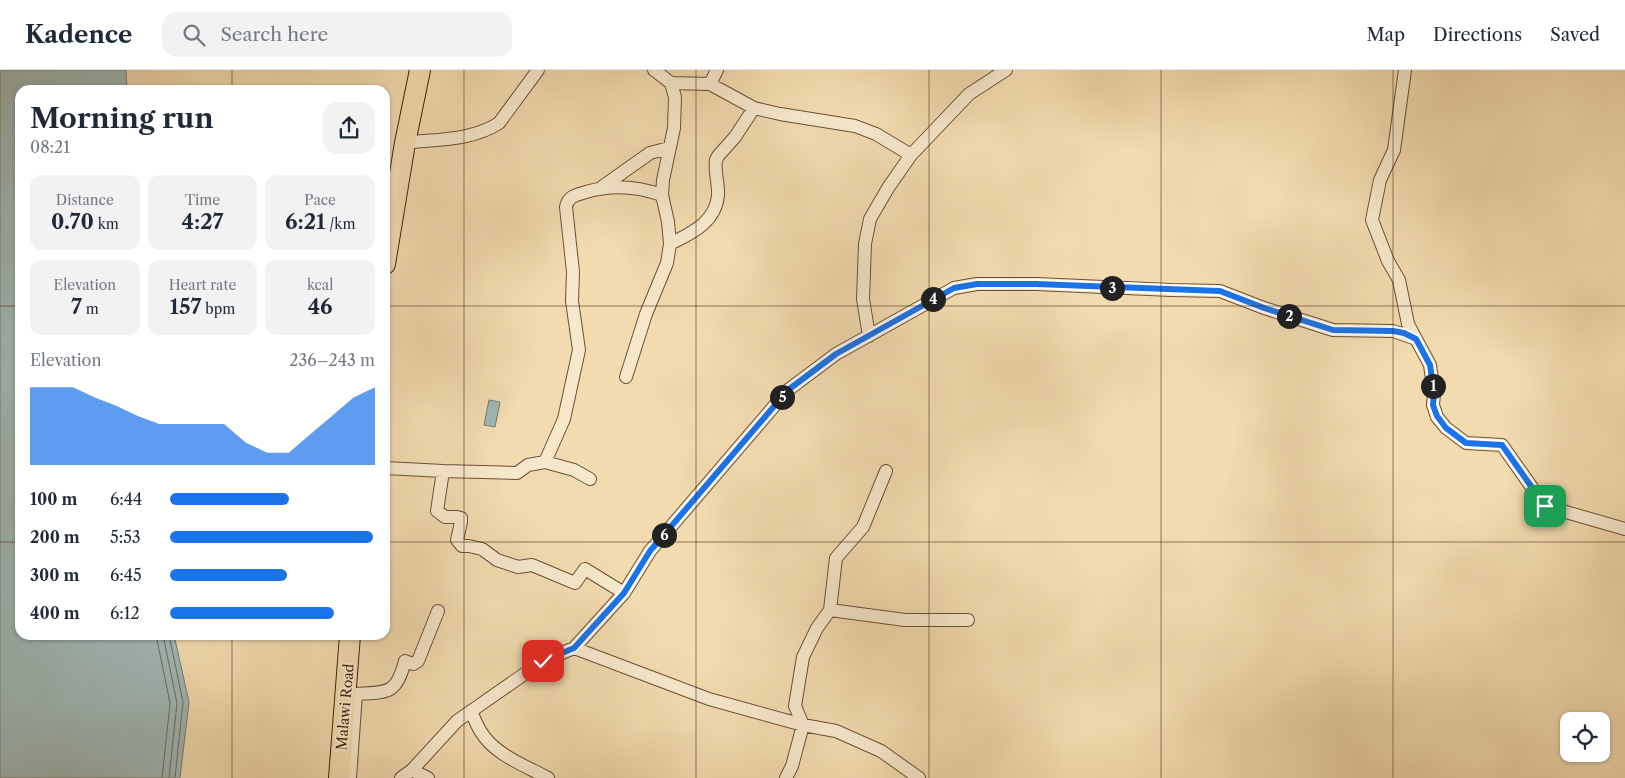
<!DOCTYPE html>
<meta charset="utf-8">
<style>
:root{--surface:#fff;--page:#f2f2f3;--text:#1f2937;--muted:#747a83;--line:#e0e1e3;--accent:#1a73e8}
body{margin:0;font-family:"Libre Caslon Text",serif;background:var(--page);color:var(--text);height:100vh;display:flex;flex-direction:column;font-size:19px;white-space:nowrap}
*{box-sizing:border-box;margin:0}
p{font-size:16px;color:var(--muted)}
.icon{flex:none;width:28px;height:28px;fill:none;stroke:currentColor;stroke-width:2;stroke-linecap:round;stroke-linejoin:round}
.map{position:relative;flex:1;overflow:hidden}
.side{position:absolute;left:15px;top:15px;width:375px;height:555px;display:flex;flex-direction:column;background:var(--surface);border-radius:15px;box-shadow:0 1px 4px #0004}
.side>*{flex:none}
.buttons{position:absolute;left:1560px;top:642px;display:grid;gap:10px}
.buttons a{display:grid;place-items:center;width:50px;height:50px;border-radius:10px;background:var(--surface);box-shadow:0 1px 4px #0004;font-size:25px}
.pin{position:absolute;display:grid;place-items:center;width:42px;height:42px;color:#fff;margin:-21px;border-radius:10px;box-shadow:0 2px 8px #0006}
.km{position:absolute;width:25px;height:25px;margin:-12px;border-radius:50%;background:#222;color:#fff;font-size:14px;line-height:25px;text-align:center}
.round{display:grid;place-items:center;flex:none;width:52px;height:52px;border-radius:15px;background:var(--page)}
.headline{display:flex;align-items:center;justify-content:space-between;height:85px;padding:0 15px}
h1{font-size:28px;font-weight:700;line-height:38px}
.figures{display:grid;grid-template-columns:repeat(3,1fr);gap:8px;height:85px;padding:5px 15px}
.figures div{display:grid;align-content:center;border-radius:12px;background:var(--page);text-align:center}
.figures b{font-size:21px;font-weight:700}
.figures small{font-size:14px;font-weight:400}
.figures p{font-size:14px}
.chart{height:140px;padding:10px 15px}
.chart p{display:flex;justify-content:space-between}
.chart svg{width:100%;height:90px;margin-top:5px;fill:var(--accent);opacity:.7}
ul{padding:0 15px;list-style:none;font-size:16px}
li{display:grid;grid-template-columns:80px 60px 1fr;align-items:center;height:38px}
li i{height:12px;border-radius:6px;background:var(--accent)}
header{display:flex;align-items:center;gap:30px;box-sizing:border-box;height:70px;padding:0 25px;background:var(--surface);border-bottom:1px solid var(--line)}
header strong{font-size:24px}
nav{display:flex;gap:28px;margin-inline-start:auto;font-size:18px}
.search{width:350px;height:45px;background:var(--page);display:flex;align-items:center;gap:12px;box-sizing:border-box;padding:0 18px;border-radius:15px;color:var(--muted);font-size:19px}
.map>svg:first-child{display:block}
</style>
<header>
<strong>Kadence</strong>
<div class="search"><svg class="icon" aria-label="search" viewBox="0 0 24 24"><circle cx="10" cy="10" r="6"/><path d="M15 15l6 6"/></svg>Search here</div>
<nav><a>Map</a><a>Directions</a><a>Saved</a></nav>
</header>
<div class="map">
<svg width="1625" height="708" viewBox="0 0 1625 708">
<rect width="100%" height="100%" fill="#f2dbaf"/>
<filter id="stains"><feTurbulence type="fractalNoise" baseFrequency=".004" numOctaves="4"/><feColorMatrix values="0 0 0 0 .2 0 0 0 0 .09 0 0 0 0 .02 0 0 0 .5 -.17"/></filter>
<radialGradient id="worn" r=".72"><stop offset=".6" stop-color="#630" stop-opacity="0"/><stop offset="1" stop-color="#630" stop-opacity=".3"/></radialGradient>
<!-- water -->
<path fill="#9fb8b6" stroke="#797c72" d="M0 0H126L127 20H20V565H174L189 632 180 708H0Z
M489 330 500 332 495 357 484 355Z"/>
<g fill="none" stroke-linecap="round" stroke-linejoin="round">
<!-- shore -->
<path stroke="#6f6d60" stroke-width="1" d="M156 565 170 633 162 708
M163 565 177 633 169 708
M169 565 183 632 175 708"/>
<defs>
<path id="minor" d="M1405 0 1394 80 1380 110 1372 150 1388 191 1399 210 1408 254 1430 295 1434 323 1433 335 1437 347 1446 358 1466 373 1502 375 1545 436 1625 459
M671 13 710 14 754 38 780 44 855 56 876 64 911 85
M710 14 717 0
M405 73C435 69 472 71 499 53L538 0
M602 117 650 83 669 78
M670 174C691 163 715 153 718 126 719 114 714 102 716 90L718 86 735 67 754 38
M869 266 863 229 865 174 870 149 888 118 911 85 969 24 1006 0
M626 307 646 244 667 193 670 174 668 152 662 125 663 110 674 58 675 27 671 13 654 0
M545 392 574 400 590 409
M385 398 443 401 517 403 528 395 545 392 564 349 579 280 572 231 573 202 566 137C568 126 576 125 586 122 612 114 636 116 662 125
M443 401 437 441 445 447H457L461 448V452L457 470 462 476H469L482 479 497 490 518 497 532 495 575 513 585 499 624 523
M830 540 905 550H968
M574 578 624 523 650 481 788 320 836 284 954 218 977 214H1036L1171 220 1220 221 1264 238 1333 260 1393 261 1416 269
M471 641C474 648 477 656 481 662 495 685 526 696 548 708
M412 700 428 708
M350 708 356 624C388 622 396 625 405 591L413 594 418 591 438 541
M401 708 412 700 457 651 543 591 574 578 709 629 803 655 836 661 881 681 919 708
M786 708 792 696 803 655 795 636 803 587 817 558 830 540 836 488 863 457 886 401"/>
<path id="primary" d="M385 194 405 73 420 0
M339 708 350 565"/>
</defs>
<!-- minor casing -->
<use href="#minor" stroke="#6c5034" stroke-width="14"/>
<!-- primary casing -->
<use href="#primary" stroke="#3f220b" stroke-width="22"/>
<!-- minor -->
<use href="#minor" stroke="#f7e8cb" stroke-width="12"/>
<!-- primary -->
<use href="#primary" stroke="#f2dbaf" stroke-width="20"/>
</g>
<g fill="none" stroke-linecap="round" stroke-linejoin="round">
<defs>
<path id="route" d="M543 591 574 578 624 523 650 481 788 320 836 284 954 218 977 214H1036L1220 221 1264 238 1333 260 1393 261 1404 263 1416 269 1430 295 1434 323 1433 335 1437 346 1446 358 1466 373 1502 375 1545 436"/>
</defs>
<!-- route casing -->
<use href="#route" stroke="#fff" stroke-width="10"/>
<!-- route -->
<use href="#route" stroke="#1a73e8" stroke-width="6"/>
</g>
<!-- grid -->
<path fill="none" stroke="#3f220b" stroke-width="1" stroke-opacity="0.55" d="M232 0V20M464 0V708M696 0V708M929 0V708M1161 0V708M1393 0V708M0 236H20M385 236H1625M0 472H20M385 472H1625M232 565V708"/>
<g text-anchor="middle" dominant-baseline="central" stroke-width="4" stroke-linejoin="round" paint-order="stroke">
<!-- street labels -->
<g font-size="14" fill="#3f220b" stroke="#f7e8cb">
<text transform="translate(345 637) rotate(-85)">Malawi Road</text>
</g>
</g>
<rect width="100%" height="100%" filter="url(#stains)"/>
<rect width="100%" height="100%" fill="url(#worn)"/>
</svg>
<div class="buttons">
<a><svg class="icon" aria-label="locate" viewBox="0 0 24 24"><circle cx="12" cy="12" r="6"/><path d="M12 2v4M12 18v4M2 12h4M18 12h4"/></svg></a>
</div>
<div class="pin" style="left:1545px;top:436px;background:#1e9e55"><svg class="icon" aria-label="arrive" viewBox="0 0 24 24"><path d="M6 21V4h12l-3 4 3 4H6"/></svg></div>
<div class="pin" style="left:543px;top:591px;background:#d93025"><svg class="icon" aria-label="check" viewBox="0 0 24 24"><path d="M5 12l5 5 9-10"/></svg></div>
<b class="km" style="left:1433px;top:316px">1</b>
<b class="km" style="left:1289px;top:246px">2</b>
<b class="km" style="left:1112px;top:218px">3</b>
<b class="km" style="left:933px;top:229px">4</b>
<b class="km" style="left:782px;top:327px">5</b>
<b class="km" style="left:664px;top:465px">6</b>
<section class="side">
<div class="headline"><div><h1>Morning run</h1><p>08:21</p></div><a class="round"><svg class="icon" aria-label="share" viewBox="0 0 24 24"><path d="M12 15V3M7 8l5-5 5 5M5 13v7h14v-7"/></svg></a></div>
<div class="figures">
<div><p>Distance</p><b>0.70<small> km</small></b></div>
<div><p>Time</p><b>4:27</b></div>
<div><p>Pace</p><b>6:21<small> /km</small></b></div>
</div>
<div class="figures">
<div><p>Elevation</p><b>7<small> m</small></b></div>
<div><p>Heart rate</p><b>157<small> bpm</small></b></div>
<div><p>kcal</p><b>46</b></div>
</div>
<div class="chart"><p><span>Elevation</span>236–243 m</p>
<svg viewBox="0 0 160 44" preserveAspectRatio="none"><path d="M0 44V6L10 6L20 6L30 11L40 15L50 20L60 24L70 24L80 24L90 24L100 33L110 38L120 38L130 29L140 20L150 11L160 6V44z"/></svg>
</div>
<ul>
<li><b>100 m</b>6:44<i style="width:58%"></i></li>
<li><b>200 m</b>5:53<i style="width:99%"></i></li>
<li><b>300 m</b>6:45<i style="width:57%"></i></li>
<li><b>400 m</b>6:12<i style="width:80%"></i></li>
</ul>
</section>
</div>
